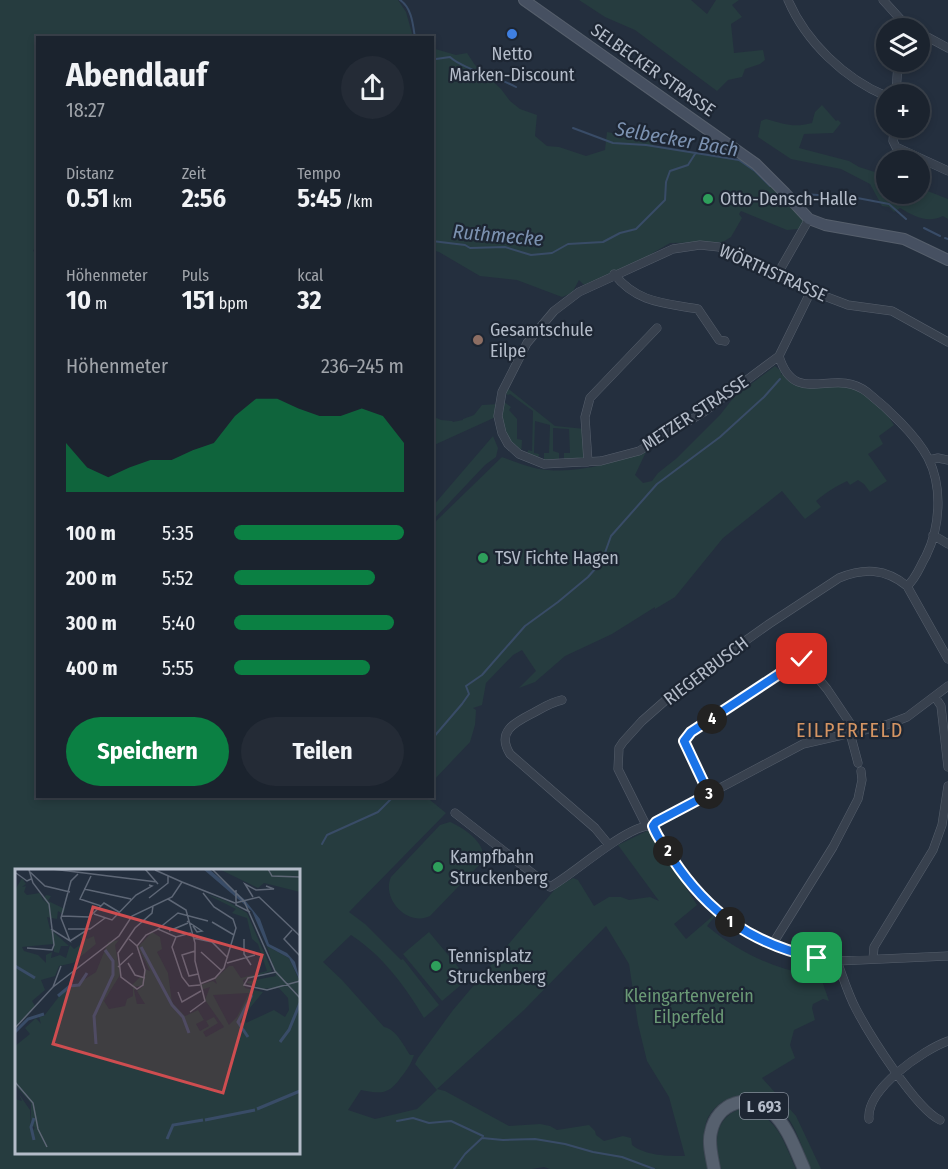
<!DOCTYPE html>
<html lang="de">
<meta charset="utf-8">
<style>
:root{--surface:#1b232e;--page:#242b36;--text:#f1f3f6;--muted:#a0a4aa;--line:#39404a;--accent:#0b8043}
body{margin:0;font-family:"Fira Sans Condensed",sans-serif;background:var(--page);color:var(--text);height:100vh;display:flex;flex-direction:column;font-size:22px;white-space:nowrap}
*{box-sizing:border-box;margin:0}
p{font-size:20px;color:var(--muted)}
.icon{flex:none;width:33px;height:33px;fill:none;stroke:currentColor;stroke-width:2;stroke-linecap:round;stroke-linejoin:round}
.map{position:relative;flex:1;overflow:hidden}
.side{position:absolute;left:36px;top:36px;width:398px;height:762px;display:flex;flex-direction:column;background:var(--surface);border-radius:0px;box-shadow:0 3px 9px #0003,0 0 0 2px var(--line)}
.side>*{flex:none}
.controls{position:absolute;left:876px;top:18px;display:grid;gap:12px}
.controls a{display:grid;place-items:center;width:54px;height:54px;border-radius:50%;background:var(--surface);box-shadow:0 3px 9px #0003,0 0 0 2px var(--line);font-size:30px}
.pin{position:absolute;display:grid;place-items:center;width:51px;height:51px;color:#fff;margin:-26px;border-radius:12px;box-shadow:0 3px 9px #0006}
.km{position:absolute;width:30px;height:30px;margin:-15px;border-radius:50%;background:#222;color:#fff;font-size:16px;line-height:30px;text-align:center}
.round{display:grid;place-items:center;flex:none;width:63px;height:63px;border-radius:32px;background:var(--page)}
.overview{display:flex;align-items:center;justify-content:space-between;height:102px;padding:0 30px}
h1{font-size:33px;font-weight:700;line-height:45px}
.figures{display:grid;grid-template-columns:repeat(3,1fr);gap:9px;height:102px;padding:6px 30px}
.figures div{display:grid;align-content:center}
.figures b{font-size:26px;font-weight:700}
.figures small{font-size:16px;font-weight:400}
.figures p{font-size:16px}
.chart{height:168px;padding:12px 30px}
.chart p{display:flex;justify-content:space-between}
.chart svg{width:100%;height:108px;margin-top:6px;fill:var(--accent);opacity:.7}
.button{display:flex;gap:12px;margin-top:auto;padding:12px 30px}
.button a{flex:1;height:69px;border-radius:36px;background:var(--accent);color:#fff;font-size:24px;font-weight:700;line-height:69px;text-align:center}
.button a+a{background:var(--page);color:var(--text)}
ul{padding:0 30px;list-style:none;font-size:20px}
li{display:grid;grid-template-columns:96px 72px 1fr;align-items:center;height:45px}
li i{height:15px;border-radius:8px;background:var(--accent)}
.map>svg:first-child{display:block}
</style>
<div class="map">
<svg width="948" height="1169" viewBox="0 0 948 1169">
<rect width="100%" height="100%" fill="#242f3e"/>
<!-- green -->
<path fill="#263c3f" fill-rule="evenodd" d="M0 0H398L406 12 413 37 38 38V248L33 250 38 260V456L34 457H38V796H425L446 813 349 912 365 924 401 960 403 959 439 1005 424 1018C405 986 383 956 351 935L323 962 342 980 384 1027C396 1029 404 1046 410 1055H414C411 1065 405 1072 399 1080 388 1094 382 1094 361 1090L348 1110 375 1119 417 1109 437 1090 415 1064 418 1058 453 1010 556 888 573 878 578 880 594 906 609 897H621L629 900 650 897 659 901 618 845 649 830 697 905 674 924 686 939 714 915 715 916 707 926C737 951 771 968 811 975L812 972 820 975 829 1001 823 999 813 1004 812 1008 815 1020 794 1030 790 1045 795 1058 762 1078 796 1116 821 1169H811C804 1153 796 1126 785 1114 777 1107 769 1099 759 1096 738 1090 712 1102 706 1123 702 1138 706 1154 708 1169H550L544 1167 532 1169H0ZM16 870H298V1152H16ZM606 926 629 964 638 1024 647 1061 669 1097 685 1156C668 1156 646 1156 632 1145L631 1138 623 1136 604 1141 596 1135 595 1131 589 1125 557 1130 550 1126 540 1124 509 1126 445 1091 437 1089 524 1010Z
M579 0H691L707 14 716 0H739L732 5 742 17 731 24 734 53 763 50 765 60 760 64 745 69 742 77 728 80 717 91 635 30 605 17Z
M432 48 456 55 467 53 475 65 501 89 510 101 520 109 537 115 535 136 547 146 559 147 586 156 605 150 607 132 649 140 655 146 717 156 750 163 806 220 798 229 787 230 741 211 739 214 742 218 731 237 723 242 670 243 646 257 584 285 579 280 572 293 562 297 517 280 480 276 439 252 432 250Z
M822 105 836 121 838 120 841 123 833 133 804 134 799 148 849 161 859 167 881 174 886 179V194H920V190H925L948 199V219L943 216C927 224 914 216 900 208L894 212 889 207 882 206 870 184 841 169 791 159 758 137 761 121 766 119C785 124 793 128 812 123L815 112Z
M775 366 781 371V375L785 371 799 383 854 386 888 411 884 413H886L894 425 879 436 883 444 868 454 887 481 870 492 864 484 858 480 850 485 847 481C833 488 827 492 816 501L821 507 805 519 782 491 723 538 675 597 655 609V607L612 634 565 656 535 682 519 688 536 671 522 650 513 655 486 683 482 705 473 708 476 710 475 725 470 742 432 782V525L502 457C516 462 532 469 548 470 581 473 615 462 646 452L635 475 643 483 652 481 658 473 677 458 720 415 734 397Z
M505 386 555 426 585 429 588 462 564 464V453H570L569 429 553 428V451L559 453V465L544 464V453H549L550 425 535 421 534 453 539 454 538 463 527 458 528 450 532 451 533 411 510 394 508 395 502 392Z
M500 399 511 407 509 410 517 419V439L522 440 521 455 508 444 498 416 432 446V416L441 420 452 421 453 422 463 420V419L474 415 482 405 499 404Z
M493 436 498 448 496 457 485 465 432 521V507Z
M450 822C464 828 487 843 483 861L430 916C408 927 381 899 391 877L440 825Z
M429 932 468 979 442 1001 403 954Z
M745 1107C778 1118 783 1140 796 1169H721C714 1141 713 1117 745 1107Z"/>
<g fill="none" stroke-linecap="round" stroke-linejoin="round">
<!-- stream -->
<path stroke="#394c67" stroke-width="2" d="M400 0C412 8 413 25 415 38
M432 57 436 59 450 57C463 69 498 77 516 87
M573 128 613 143 646 145 739 160 755 171 770 186
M801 194 852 197 889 204 906 219
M924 228 940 236
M945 238 948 239
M432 241 465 245 470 248 505 247 531 255 552 253 568 244 603 242 620 233 636 229 665 200 666 182 670 171 688 165 695 154
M432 739 462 704 469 694 466 686 482 675 525 626 558 602 588 577 602 561 611 536 657 484 720 437 764 397 780 379
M322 844 327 835 378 812 394 796
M397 1121 413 1118 429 1123 451 1121 483 1136
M454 1169 465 1154 482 1138 503 1140 535 1139 565 1144 593 1152 622 1157 654 1169"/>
<defs>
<path id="minor" d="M788 0C806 42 845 79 886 96
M883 0 903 22 912 28
M920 33 948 48
M896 94 898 62
M894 128 893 141 896 147 948 171
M614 274C637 303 664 303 698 309L719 340 725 341
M777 275 809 219
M811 291 779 356 704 412 639 451 601 461 544 464 519 454 508 444 502 433 498 416 502 392 527 343 554 311 579 292 673 249 700 245 719 247 811 291 848 305 892 311 948 342
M779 356C795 409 834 366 867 392 887 408 916 435 928 458 943 487 940 528 926 556 920 566 916 579 907 586L948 659
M929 460 938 458 948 460
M588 462 585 417 590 398 657 328
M933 535 948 544
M935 697 941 706 948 767
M562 700C552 702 544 707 535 712 518 721 495 730 510 754L595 828 609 845
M850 733 858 763
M709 794 684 741 691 732 802 659 827 689 856 732
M455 813 550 887C573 875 630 822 653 826L656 822 803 744 886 725 907 717 948 686
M646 825 618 769 619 748 623 742 642 721 683 685 769 624 839 578C864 568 885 568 907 586
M653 826 683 874 702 897 724 918 772 945 797 953 837 961 948 956
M772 945 833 847 858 799 862 780 861 771
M873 959 874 947 933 850 942 825 948 786
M837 961C843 977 848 994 856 1009 869 1034 916 1109 940 1120
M869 1119C866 1089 923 1050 948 1041"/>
<path id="secondary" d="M524 0 756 164 785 193 809 219 825 225 904 239 948 260"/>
<path id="primary" d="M714 1169C712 1157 708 1143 711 1132 717 1102 750 1092 772 1112 788 1127 795 1149 804 1169"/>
</defs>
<!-- minor casing -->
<use href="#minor" stroke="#565f6c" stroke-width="9"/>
<!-- secondary casing -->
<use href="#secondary" stroke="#565f6c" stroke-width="12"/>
<!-- primary casing -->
<use href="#primary" stroke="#414a57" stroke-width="14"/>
<!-- minor -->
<use href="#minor" stroke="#38414e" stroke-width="8"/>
<!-- secondary -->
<use href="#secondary" stroke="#465061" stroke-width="10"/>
<!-- primary -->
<use href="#primary" stroke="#56606e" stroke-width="12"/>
</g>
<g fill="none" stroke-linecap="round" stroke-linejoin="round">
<defs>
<path id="route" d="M802 659 691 732 684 741 709 794 656 822 653 826C657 838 666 848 672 858 708 913 752 944 817 958"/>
</defs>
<!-- route casing -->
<use href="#route" stroke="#fff" stroke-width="12"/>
<!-- route -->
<use href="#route" stroke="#1a73e8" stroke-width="8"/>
</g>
<!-- markers -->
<circle fill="#3f7fe0" stroke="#1d2633" stroke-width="2" cx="512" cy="34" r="6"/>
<g fill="#2e9e5b" stroke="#1d2633" stroke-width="2">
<circle cx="708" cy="199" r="6"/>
<circle cx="483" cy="558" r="6"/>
<circle cx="438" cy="867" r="6"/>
<circle cx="436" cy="966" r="6"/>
</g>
<circle fill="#8d6e63" stroke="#1d2633" stroke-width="2" cx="478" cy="340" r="6"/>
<g text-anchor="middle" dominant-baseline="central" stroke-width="4.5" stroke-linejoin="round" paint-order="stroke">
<!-- shield labels -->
<rect fill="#1d2633" stroke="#878f9c" stroke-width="1.5" x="740" y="1093" width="48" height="26" rx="4.5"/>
<g font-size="16" font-weight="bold" fill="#b4bcc9">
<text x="764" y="1106">L 693</text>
</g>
<!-- poi labels -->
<g font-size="18" fill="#b4bcc9" stroke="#1d2633" text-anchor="start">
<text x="512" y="54" text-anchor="middle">Netto<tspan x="512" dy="21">Marken-Discount</tspan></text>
<text x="720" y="199">Otto-Densch-Halle</text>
<text x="490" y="330">Gesamtschule<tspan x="490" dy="21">Eilpe</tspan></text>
<text x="495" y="558">TSV Fichte Hagen</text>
<text x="450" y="857">Kampfbahn<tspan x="450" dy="21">Struckenberg</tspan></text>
<text x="448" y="956">Tennisplatz<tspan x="448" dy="21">Struckenberg</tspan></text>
</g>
<!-- street labels -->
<g font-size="18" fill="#b4bcc9" stroke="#1d2633">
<text transform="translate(653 70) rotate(35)">SELBECKER STRASSE</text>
<text transform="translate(773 273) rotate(24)">WÖRTHSTRASSE</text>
<text transform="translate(695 413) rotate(-33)">METZER STRASSE</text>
<text transform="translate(706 671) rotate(-37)">RIEGERBUSCH</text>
</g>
<!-- park labels -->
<g font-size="18" fill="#6b9a76" stroke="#1d2633">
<text x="689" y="996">Kleingartenverein<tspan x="689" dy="21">Eilperfeld</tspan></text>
</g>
<!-- water labels -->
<g font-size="20" font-style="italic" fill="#7c92b1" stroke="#1d2633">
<text transform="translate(677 139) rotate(10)">Selbecker Bach</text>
<text transform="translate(498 235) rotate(5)">Ruthmecke</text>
</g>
<!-- neighbourhood labels -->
<g font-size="20" letter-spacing="1.5" fill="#d59563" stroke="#1d2633">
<text x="850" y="730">EILPERFELD</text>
</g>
</g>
<!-- overview -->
<g transform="translate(15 869)">
<rect width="285" height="285" fill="#242f3e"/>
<path d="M204 0H285V23L249 14 243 19ZM7 9 11 15 7 18 11 17 9 23 12 26 25 24 28 31 34 36 28 30 31 26 36 27 33 32 50 40 48 45 43 42 42 50 32 48 35 60 54 77H46L44 84 39 83 38 75 7 78 9 82 23 86 31 94V86L37 83 36 89 45 86 51 89 55 76 59 80 69 73 65 68 68 65 72 70 79 67 81 75 58 94 44 97 40 107 26 111 30 121 17 132 20 137 0 158V21ZM191 25 212 32 232 44 257 102 228 111 230 119 248 123 230 145 231 154 259 141 270 148 274 141 273 129 263 118 248 120 230 113 261 107 252 77 274 89 285 113V285H0V230L7 232 4 225 15 241 16 263 20 259 16 255V234L0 216V177L15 165 10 159 21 149 26 155 24 148 29 147 46 125 81 103 93 73 104 71 100 76 105 106 89 132 94 140 110 137 112 130 118 127V118L123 120 119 121 122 135H130L122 122 128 117 115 118 125 108 130 109V100L135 102 123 78 137 63 145 68 147 80 142 83 153 104 157 133 170 147 183 141 189 151 181 155 185 162 194 157 191 152 199 148 203 154 188 163 191 168 209 158 190 131 195 118 186 121 185 116 198 112 202 115 200 110 214 97H218L226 109 252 102 243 75 237 70 232 49 217 44 221 40ZM234 124 222 148 214 156 198 126Z" fill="#263c3f" fill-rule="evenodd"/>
<path d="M188 0H194L229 30 245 50 254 75 272 84 280 93 285 112 274 89 252 77 237 42Z" fill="#394c67"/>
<path fill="none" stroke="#394c67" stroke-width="3" d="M126 78 157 136 168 148 174 164M0 97 20 109M43 127 55 117 64 116 72 104M0 163 13 150 29 145M233 168 223 153 237 126M265 173 274 161 285 134M81 175 79 147 98 106V92L90 81M242 240 285 222M19 249 16 258 19 271M190 251 240 241M152 270 158 256 188 251"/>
<path fill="none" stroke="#5e6776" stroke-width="1.5" d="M37 0 142 13M130 0 143 15M197 0 229 32 260 102 285 129M253 0 257 7 285 8M140 1 167 13M14 2 30 17 55 23M1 4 12 12 16 10M76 7 65 30 86 37 89 34 104 43M69 20 116 30M221 21V36L235 43M238 28 230 15 241 21 259 20 251 17M134 29 153 14V7M153 30 171 41 180 74V92L190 132 175 143M220 34 244 28 285 67M79 45 97 51 121 26 137 17 134 16M47 47 74 48 86 37M172 52 187 62 182 63 178 57M197 53 219 66M36 60 55 72 46 49 56 12 63 5M53 60H75L90 49M143 60 163 44 193 52M277 61 269 70 285 87M154 62 173 54M161 68 157 78 167 108 174 117 185 116M178 69 197 73 213 89M114 70 122 77 130 101 128 116 122 120 106 108 103 84 120 59 137 44 138 37M229 70V85L236 96M55 72 72 61M122 77 131 66 143 60 161 68 176 64M12 79 37 81 39 76 34 35 18 14 14 1M180 82 167 86 174 107 183 105M186 83 207 102M113 94 120 106 130 109M212 94 240 86M103 98 118 84M261 103 233 109 229 116 252 121 285 112M185 115 200 109 209 99 221 59 218 50 199 38 188 24M38 118 46 97M163 123 167 133 186 122M0 159 38 118 104 67 117 47 157 28 167 13 220 34M0 213 18 234 23 260 32 278"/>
<path fill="#ce4d50" fill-opacity="0.15" stroke="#ce4d50" stroke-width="3" d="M78 38 247 86 208 224 38 175Z"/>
<rect width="285" height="285" fill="none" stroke="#b4bcc9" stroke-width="3"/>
</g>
</svg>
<div class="controls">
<a><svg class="icon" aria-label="layers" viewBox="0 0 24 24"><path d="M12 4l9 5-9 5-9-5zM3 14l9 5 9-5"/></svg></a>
<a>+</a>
<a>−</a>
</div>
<div class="pin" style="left:817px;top:958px;background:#1e9e55"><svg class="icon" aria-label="arrive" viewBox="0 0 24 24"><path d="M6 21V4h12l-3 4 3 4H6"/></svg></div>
<div class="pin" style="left:802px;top:659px;background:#d93025"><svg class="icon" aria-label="check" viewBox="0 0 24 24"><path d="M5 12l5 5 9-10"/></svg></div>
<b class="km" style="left:730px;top:922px">1</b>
<b class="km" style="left:668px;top:851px">2</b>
<b class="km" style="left:709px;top:794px">3</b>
<b class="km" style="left:712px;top:719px">4</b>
<section class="side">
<div class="overview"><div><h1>Abendlauf</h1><p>18:27</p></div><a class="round"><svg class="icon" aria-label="share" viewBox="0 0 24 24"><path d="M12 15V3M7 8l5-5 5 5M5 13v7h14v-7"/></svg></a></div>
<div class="figures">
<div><p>Distanz</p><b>0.51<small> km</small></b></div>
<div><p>Zeit</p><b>2:56</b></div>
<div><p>Tempo</p><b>5:45<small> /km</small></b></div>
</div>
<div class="figures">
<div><p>Höhenmeter</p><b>10<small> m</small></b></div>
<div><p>Puls</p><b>151<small> bpm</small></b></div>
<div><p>kcal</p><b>32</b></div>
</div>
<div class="chart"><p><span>Höhenmeter</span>236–245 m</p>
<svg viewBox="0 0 160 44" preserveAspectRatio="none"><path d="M0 44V24L10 34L20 38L30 34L40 31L50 31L60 27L70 24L80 13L90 6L100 6L110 10L120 13L130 13L140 10L150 13L160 24V44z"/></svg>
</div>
<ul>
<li><b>100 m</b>5:35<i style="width:100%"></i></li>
<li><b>200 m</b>5:52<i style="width:83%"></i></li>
<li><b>300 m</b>5:40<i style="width:94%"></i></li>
<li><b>400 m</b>5:55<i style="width:80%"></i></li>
</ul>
<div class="button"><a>Speichern</a><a>Teilen</a></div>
</section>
</div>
